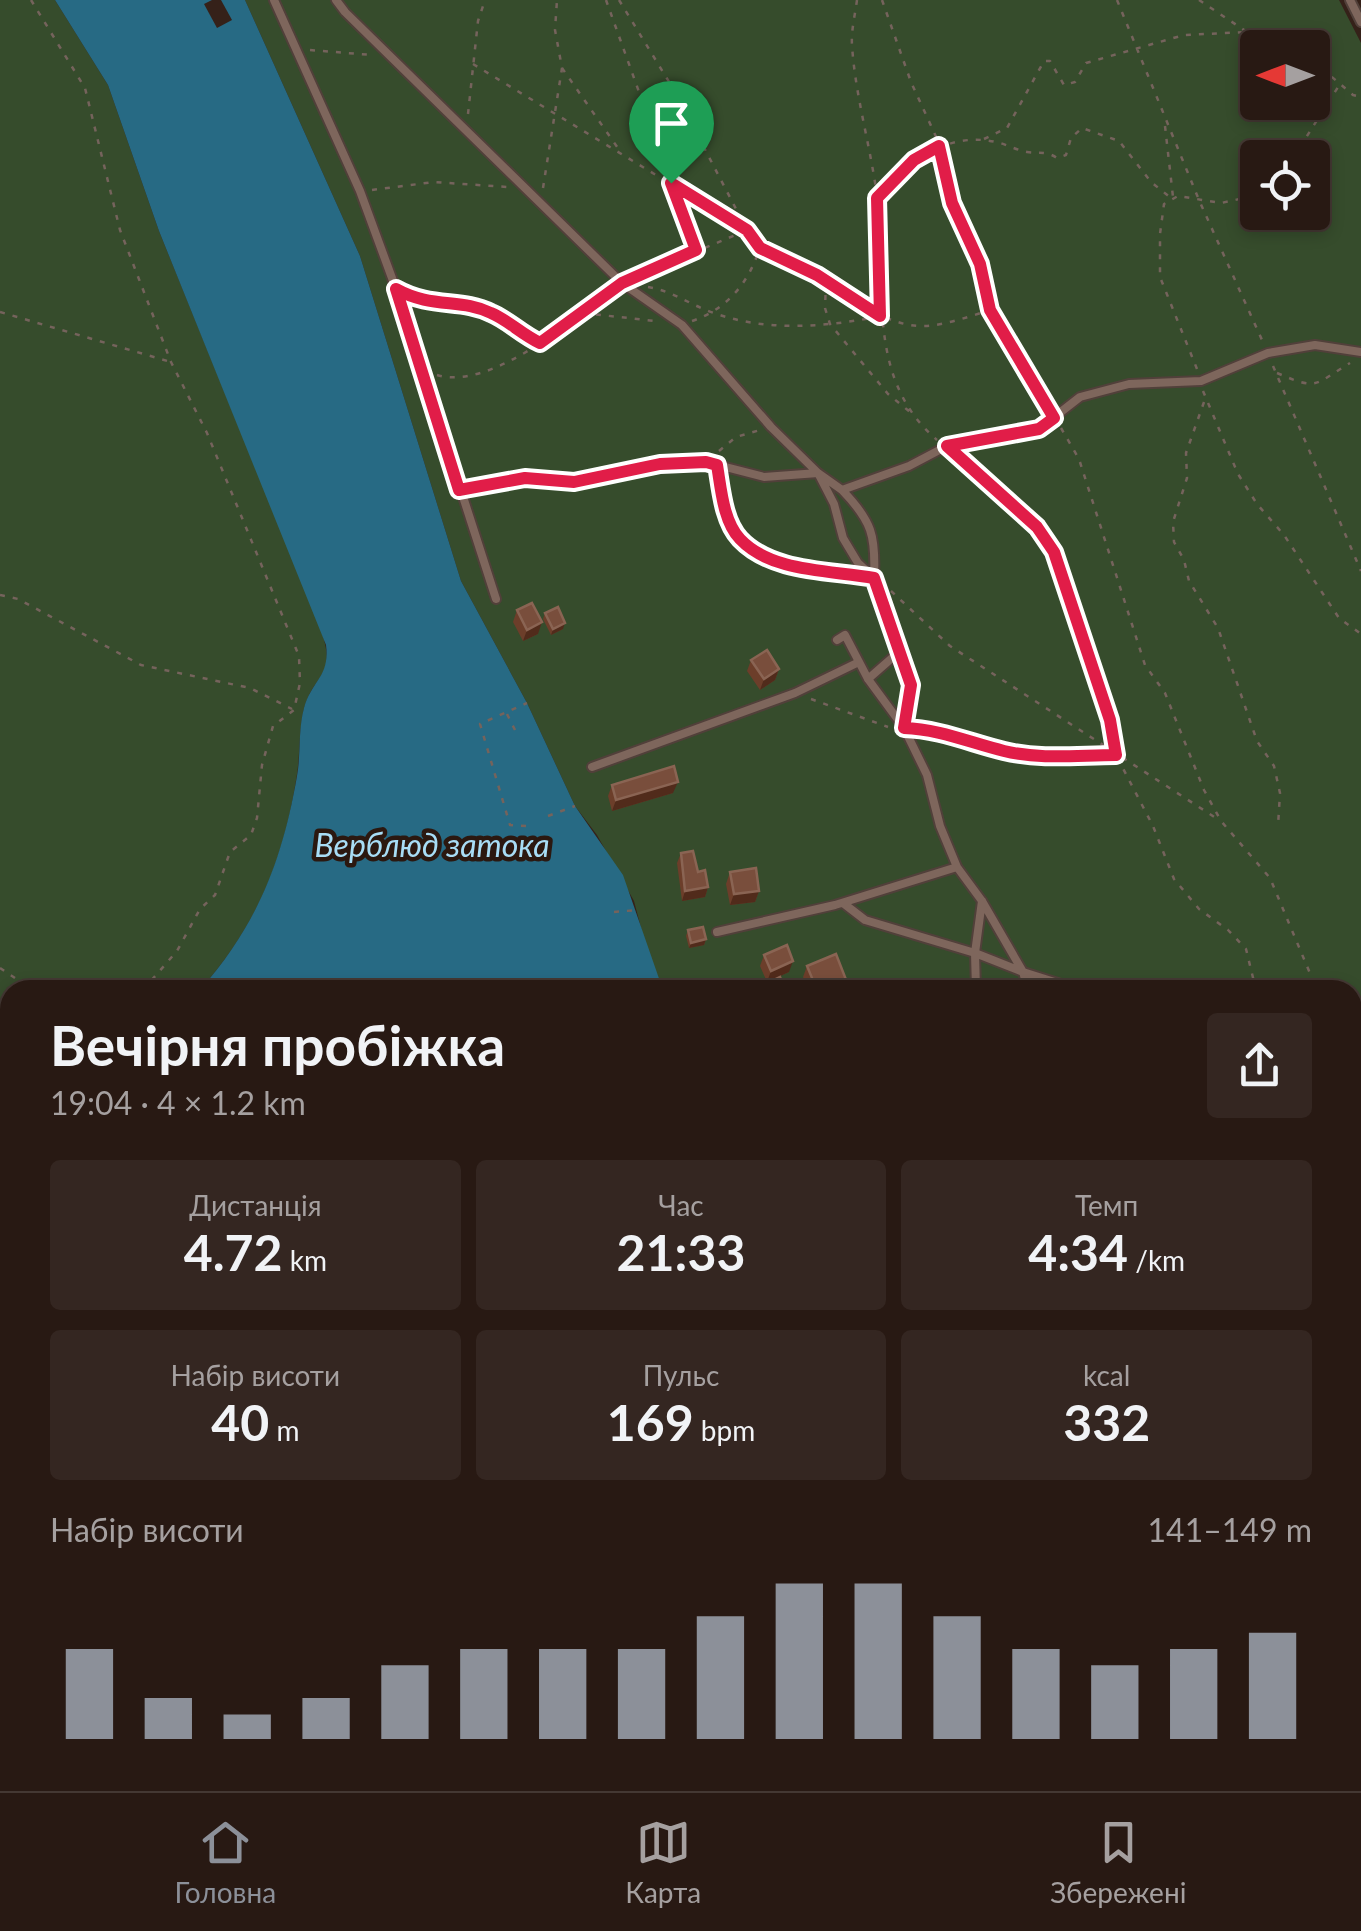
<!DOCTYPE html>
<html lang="uk">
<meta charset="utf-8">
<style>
:root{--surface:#281913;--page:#342621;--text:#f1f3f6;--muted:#a5a0a0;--line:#443833;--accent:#8c9099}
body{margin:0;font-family:Lato,sans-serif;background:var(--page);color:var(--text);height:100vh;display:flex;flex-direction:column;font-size:38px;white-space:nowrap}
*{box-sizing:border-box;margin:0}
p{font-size:32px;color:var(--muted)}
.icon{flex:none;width:55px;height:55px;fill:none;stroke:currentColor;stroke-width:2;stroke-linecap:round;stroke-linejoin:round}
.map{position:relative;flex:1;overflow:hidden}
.details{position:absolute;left:0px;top:980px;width:1362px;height:812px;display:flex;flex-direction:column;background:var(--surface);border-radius:30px 30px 0 0;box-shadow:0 5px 15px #0003,0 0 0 2px var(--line)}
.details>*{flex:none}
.needle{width:65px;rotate:270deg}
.fabs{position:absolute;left:1240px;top:30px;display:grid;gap:20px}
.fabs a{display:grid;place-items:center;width:90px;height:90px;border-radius:10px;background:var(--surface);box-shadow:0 5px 15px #0003,0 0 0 2px var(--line);font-size:50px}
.pin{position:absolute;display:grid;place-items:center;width:85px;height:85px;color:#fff;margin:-102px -42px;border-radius:50% 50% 50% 0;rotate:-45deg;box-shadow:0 0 10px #0007}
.pin .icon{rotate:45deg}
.round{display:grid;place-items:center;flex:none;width:105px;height:105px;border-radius:10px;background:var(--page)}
.head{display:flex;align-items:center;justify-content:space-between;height:170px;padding:0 50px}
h1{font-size:55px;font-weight:700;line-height:75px}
.metrics{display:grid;grid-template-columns:repeat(3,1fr);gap:15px;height:170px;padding:10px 50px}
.metrics div{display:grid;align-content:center;border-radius:10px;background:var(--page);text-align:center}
.metrics b{font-size:50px;font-weight:700}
.metrics small{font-size:28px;font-weight:400}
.metrics p{font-size:28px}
.chart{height:280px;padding:20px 50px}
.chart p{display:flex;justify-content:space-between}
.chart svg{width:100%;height:180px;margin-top:10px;stroke:var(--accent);stroke-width:6}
.dock{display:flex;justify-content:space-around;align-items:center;height:140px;border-top:2px solid var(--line);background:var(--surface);font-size:28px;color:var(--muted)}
.dock a{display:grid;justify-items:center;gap:5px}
.dock .active{color:var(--accent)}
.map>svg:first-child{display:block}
</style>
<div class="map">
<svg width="1361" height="1791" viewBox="0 0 1361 1791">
<rect width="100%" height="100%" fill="#352119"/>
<!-- green -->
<path fill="#364c2c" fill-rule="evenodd" d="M0 0H55L108 85 159 231 320 627C339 680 312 671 303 713 299 733 300 754 297 774 284 860 257 925 200 990H10V1782H300L303 1791H0Z
M245 0H1339L1361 43V1791H934L933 1783 1352 1782V990H663L646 947 634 901 597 835 575 806 527 703 461 581 360 256ZM1258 48H1312V102H1258ZM1258 158H1312V212H1258Z"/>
<!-- water -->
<path fill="#276a84" d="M55 0H245L360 256 461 581 527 703 575 806 623 875 663 990H200C257 925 282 862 297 776 301 754 298 730 304 708 312 680 330 677 326 645L159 231 108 85Z
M933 1783 934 1791H303L300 1783Z"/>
<!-- pier -->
<path fill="#352119" d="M212 0H221L232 20 217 28 204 4Z"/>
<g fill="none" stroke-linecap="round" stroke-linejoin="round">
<defs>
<path id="service" d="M274 0 360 191 396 289 496 599
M336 0 345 12 622 283 682 325 771 427 818 473 834 504 843 538 858 563 874 578 911 685 904 728
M1350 0 1361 22
M459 490 525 478 575 483 660 464 706 462 764 477 818 473 842 490 909 466 947 446 1039 429 1080 397 1129 384 1201 381 1268 353 1315 345 1361 352
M842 490C872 521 876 536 874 578
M837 640 845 635 868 679 904 728 927 775 940 826 957 867 982 901 1023 972 1080 990
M868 679 900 651
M592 767 795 693 859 662
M843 903 865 920 975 953 1023 972 1028 990
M717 932 835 905 957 867
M976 990 975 953 982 901
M1352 1001 1361 1003
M1073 1782 1074 1791"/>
</defs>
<!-- service casing -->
<use href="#service" stroke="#51403a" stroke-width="12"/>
<!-- path -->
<path stroke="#75635c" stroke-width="2.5" stroke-dasharray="5 8" stroke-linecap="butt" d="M31 0 85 88 120 230 171 362 207 433 299 656 300 683 294 710 273 726 262 765 257 818 251 835 230 852 215 895 200 909 177 951 143 990
M606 0 695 248
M619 0 674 90 747 230C767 256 792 260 819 277 852 296 884 327 925 326 945 325 968 317 987 311
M857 0C855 15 851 31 852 45 855 93 869 141 876 189 889 275 861 375 937 440
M882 0 911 82 938 141 952 203 980 263 990 310 1049 408
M1117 0 1199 200 1262 340
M1199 0 1247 32 1281 48
M310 50 372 55
M1312 60 1353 95 1361 97
M473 64 745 229
M562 68 620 151
M468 114 478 21 485 0
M1165 126 1173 197
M984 139 1007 128 1044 61H1050L1064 85 1075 82 1086 63 1184 35 1247 32
M1293 158 1340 84
M543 188 562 68 555 30 557 0
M372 190 434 182 508 187
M878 197C907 162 947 131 996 142 1006 144 1016 150 1027 152 1039 154 1045 150 1057 158L1066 155 1071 138 1082 128 1119 141 1151 182 1171 198
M633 278 745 231
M826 282 825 308 830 324 888 394 910 412
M648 287C673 291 690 305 714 313 767 332 823 327 877 317
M412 298 491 313 518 333 539 342
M0 312 171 362
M583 313 655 321
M692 321C727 309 749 283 760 247
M1273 366 1361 571
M1197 369 1160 277V234L1164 204 1178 196 1221 203 1258 195
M1277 373C1319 391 1313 385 1350 363
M437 375C490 391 573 320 613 290
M1203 391 1238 474 1257 504 1284 535 1339 618 1361 634
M1204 402 1186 453 1187 478 1173 522 1174 542 1184 560 1189 581 1218 628 1257 741 1274 766 1280 793 1278 826
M1061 428 1079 459 1145 665 1165 693 1204 790 1221 821 1270 878 1317 990
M719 451 736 437 760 430
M958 458 1037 527 1054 552 1110 720 1116 755 1153 826 1174 879 1199 909 1228 930 1246 949 1256 990
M719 477C734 566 774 563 852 575
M891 591 950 646 1219 820
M0 595 18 599 141 665 250 688 292 709
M811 699 888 727
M507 714 515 730
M916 729 1007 752 1063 757 1114 755
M548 816 575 806
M526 826 510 825 480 724 527 703
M614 912 637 910
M0 968 15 978 20 990
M1352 1250 1361 1268
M1352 1332 1361 1329
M10 1344 5 1360 10 1389
M1352 1427 1361 1428
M1352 1462 1361 1464
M1352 1600 1361 1612
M1352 1648 1361 1643
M0 1757 10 1751
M1352 1778 1361 1774
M211 1782V1791
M1145 1791 1146 1782
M1190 1791V1782
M1297 1791V1782
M1330 1791 1343 1782"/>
<!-- service -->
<use href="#service" stroke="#7e665c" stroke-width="8"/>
</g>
<!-- wall -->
<path fill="#6c3e2a" d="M517 610 538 634 523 641 513 622Z
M545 613 563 629 551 635 543 619Z
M751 660 779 669 775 680 760 690 747 671Z
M612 785 673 793 612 811 608 796Z
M681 853 698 872 708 887 705 897 682 901 677 863Z
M730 872 759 891 755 902 730 905 726 884Z
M688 930 706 939 704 945 689 948 686 936Z
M764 955 789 972 767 982 760 966Z
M807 966 850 990H809L803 977Z
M1018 1782H1058V1791H1018Z"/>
<!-- shaded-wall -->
<path fill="#512b1b" d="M542 622 538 634 523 641 527 630Z
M565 623 563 629 551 635 553 629Z
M779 669 775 680 760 690 764 679Z
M678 782 673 793 612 811 616 800Z
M708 887 705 897 682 901 685 891Z
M759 891 755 902 730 905 734 894Z
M706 939 704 945 689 948 691 943Z
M793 961 789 972 767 982 771 971Z"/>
<!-- building -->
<path fill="#794e3c" stroke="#8a6453" stroke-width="2.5" d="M532 603 542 622 527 630 517 610Z
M558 607 565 623 553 629 545 613Z
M767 650 779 669 764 679 751 660Z
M674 766 678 782 616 800 612 785Z
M693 851 698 872 705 870 708 887 685 891 681 853Z
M756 868 759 891 734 894 730 872Z
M703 927 706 939 691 943 688 930Z
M787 945 793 961 771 971 764 955Z
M836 954 850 990H817L807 966Z
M780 977 785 990H753Z
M1025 1782H1058V1791H1025Z"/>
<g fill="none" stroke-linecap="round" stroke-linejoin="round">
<defs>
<path id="route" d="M939 146 952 203 980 264 990 310 1054 418 1039 429 947 446 1037 527 1054 552 1110 720 1116 755C1079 755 1041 760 1004 751 971 743 939 729 904 728L911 685 874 578C831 570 772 573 740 539 723 521 721 488 717 465L706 462 660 464 574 482 525 478 459 490 396 289C432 309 461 298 491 313 508 320 521 334 540 343L622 283 696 250 671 183 747 230 760 248 817 275 880 316 877 198 914 160Z"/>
</defs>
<!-- route casing -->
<use href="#route" stroke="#fff" stroke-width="20"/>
<!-- route -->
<use href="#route" stroke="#e11d48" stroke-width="12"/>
</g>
<g text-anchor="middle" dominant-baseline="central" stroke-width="9" stroke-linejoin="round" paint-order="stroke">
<!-- water labels -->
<g font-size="32" font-style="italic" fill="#a8ddf6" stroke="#2b1810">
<text x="432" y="844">Верблюд затока</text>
</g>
</g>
</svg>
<div class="fabs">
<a><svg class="needle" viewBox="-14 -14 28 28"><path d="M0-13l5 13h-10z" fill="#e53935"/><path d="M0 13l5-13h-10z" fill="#a5a0a0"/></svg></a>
<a><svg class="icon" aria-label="locate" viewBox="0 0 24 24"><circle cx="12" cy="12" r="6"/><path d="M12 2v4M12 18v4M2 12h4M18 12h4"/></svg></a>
</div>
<div class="pin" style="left:671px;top:183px;background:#1e9e55"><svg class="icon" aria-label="arrive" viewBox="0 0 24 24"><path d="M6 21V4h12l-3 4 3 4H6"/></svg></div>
<section class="details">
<div class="head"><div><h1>Вечірня пробіжка</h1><p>19:04 · 4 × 1.2 km</p></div><a class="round"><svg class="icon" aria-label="share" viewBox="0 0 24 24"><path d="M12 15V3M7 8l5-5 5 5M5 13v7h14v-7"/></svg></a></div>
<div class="metrics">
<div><p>Дистанція</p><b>4.72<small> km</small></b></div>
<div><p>Час</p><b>21:33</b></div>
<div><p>Темп</p><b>4:34<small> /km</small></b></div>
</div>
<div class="metrics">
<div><p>Набір висоти</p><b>40<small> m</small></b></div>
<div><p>Пульс</p><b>169<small> bpm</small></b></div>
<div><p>kcal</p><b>332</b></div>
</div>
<div class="chart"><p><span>Набір висоти</span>141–149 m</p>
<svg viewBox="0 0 160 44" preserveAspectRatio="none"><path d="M5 44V22M15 44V34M25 44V38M35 44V34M45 44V26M55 44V22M65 44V22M75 44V22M85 44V14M95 44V6M105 44V6M115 44V14M125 44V22M135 44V26M145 44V22M155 44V18"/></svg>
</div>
</section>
</div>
<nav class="dock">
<a class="active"><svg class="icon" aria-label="home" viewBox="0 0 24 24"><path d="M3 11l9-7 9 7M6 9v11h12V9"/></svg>Головна</a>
<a><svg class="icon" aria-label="map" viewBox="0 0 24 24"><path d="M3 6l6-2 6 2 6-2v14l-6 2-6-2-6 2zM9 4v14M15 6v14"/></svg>Карта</a>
<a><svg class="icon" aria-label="saved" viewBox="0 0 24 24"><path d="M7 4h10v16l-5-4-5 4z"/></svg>Збережені</a>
</nav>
